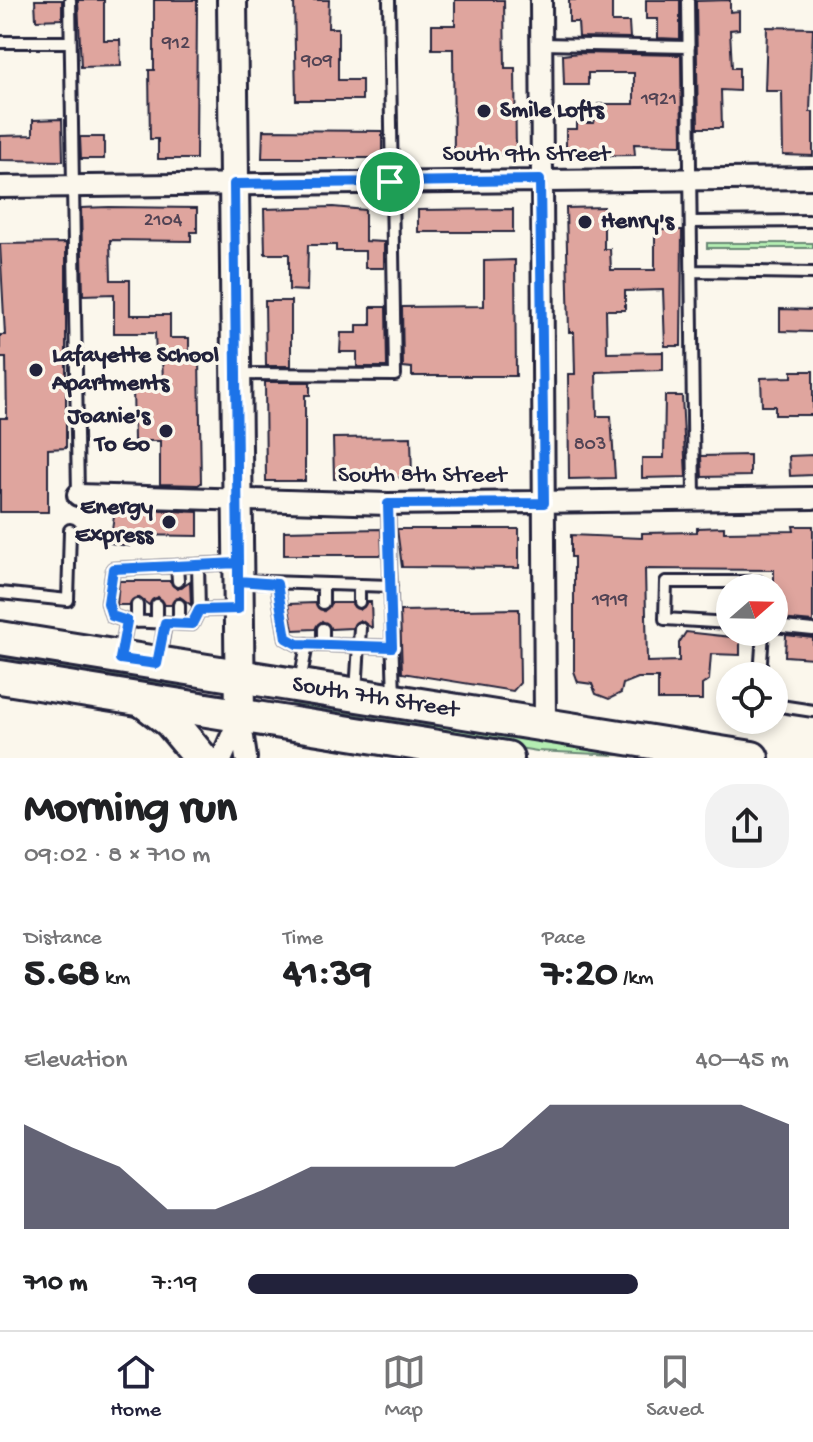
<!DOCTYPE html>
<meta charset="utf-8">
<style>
:root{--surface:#fff;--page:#f2f2f2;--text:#202124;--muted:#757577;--line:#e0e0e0;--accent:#22223b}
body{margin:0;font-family:"Gochi Hand",sans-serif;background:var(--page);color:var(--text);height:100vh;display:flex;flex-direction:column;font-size:30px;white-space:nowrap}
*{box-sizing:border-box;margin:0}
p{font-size:26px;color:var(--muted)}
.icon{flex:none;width:44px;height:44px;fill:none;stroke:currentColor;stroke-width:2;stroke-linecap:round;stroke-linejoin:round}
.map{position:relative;height:758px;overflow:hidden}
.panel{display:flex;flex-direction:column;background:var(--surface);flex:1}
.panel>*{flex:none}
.needle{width:52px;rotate:70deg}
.controls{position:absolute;left:716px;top:574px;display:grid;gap:16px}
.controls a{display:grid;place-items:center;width:72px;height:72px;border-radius:50%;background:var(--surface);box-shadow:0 4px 12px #0003;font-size:40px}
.pin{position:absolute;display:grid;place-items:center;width:68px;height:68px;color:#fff;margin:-34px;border:4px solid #fff;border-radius:50%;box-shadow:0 2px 8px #0007}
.round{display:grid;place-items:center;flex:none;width:84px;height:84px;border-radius:32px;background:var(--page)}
.head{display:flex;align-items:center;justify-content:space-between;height:136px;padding:0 24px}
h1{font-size:44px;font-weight:800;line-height:60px}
.metrics{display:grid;grid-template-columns:repeat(3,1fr);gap:12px;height:136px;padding:8px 24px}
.metrics div{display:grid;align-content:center}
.metrics b{font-size:40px;font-weight:800}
.metrics small{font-size:22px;font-weight:400}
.metrics p{font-size:22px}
.chart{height:224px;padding:16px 24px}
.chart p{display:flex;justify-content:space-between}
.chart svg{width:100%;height:144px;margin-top:8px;fill:var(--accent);opacity:.7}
ul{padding:0 24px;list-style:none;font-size:26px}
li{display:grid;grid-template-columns:128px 96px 1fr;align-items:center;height:60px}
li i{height:20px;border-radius:10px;background:var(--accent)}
.tab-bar{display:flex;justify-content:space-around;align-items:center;height:112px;border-top:2px solid var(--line);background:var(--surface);font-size:22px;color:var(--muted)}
.tab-bar a{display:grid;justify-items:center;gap:4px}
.tab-bar .current{color:var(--accent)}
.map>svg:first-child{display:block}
</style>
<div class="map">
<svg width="813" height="758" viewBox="0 0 813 758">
<rect width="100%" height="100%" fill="#fbf7ec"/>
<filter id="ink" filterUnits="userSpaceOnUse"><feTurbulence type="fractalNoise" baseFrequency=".0125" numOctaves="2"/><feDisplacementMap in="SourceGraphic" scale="16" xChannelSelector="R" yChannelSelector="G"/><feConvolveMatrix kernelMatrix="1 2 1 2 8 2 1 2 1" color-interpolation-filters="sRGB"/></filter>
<g filter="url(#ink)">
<!-- green -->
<path fill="#b4eeb2" stroke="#6b8876" stroke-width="2" d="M707 243H813V248H707Z
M0 649 191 684 182 687 0 657Z
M292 704 420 725 495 729 539 739V742L546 743 547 740 677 758 537 751 291 711 288 707Z"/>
<!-- building -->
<path fill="#dfa59e" stroke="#22223b" stroke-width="2" d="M35 0H62V19L36 20Z
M78 0H104V40H120L121 66 81 67Z
M154 0H197L196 159H158V139H150L149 70H154Z
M294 0H329L328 28H338V80H362V100H296Z
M455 0H504L505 68H515L516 155H454L453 49H432V25H455Z
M569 0H612V22H629L630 38 579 37 578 22H569Z
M646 0H680V39L658 38V19H646Z
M730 0V12L739 11V29L730 30 732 68H739V91L721 90 722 128H698L696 1Z
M767 27 813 28 810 112H813V156L783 155 782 91H765Z
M579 53 681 55 682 145 634 144 635 155 566 156V129H577V123H594L598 104H634V73H588V85H564L563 55Z
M62 119 63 161 0 160V136L33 135V120Z
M263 130 382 131V158H262Z
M80 137H104V159H81Z
M109 207 197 208V232H191V241L110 240 111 280H130V315H170V338H189V357H199L201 483 198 485 160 484V441H134L133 384 163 383 162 354 156 355 155 333H114V294L83 295 81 208Z
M333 207 365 210V241L384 242V268H365V251H336V245H308L307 291 289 290V254H265L264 209Z
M604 207V249H610L611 270H655V230H682L681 346H665L663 290 625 291V310H606L607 353 663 352V370L596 372 597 416H611L615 478 569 479 568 374H575L574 332H569L566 208Z
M513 209V232H418V210Z
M66 243V448L48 449V512H0V418H7L6 358H0V335H5L0 244Z
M515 260 516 376H412V368L403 367 402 307 484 306V261Z
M265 301H291V366H266Z
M371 307H386L387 367H357V352H340L341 333H357V325H371Z
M780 309 813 310V332L780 331Z
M792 371H813V415H775V406H762L761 378 792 377Z
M265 382H310V395H305V481H266Z
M665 396H682L686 477 642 478V458H664Z
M411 437 412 477 334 479 333 438Z
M750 455V476L702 477 701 456Z
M813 455V475L790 476 789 456Z
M115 509 198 512V536L130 535 129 546 110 543Z
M793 526H813V622L780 619 781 604H774V570L645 569 647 662 679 661V643L686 632 740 638V655L711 654 709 680 702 685V700H658V678H638L623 684 621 693 609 699 596 694 592 684 578 682 574 671V557H571V535L642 538V533L697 532V528L724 527V532L794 531Z
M381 529 382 555H284V531Z
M397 529H519V568L402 567Z
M119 581H170L178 589 190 581 191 605 180 597 171 605H165L158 597 149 605 138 597 129 605H117Z
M367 602H371L372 628 360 620 352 628 331 629 322 621 315 629 293 630 288 604 315 603 324 611 331 603H351L360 610Z
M519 609 520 683 513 691 402 673 400 611Z
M786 635 813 638V658L785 656Z"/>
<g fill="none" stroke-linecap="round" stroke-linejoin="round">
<defs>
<path id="lane" d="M70 0 78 495
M688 0 694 500
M0 42H70
M541 44 689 47
M692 222 813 221
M693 271 813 273
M239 374 395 375 389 0
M388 504 394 697
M236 563 113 569 108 603 112 616 127 621 192 624 199 610 237 609
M198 565 199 610
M177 566 178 581
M241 581 391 586
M277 584 286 638 297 644 392 647
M359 585V602
M0 593 68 600 70 530
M323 603V584
M137 605V622
M157 605V622
M179 605V623
M730 623 665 619 666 582H759L760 588
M774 626 813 630
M323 629V645
M121 653 127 621
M159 658 165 623
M760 676 763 632
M300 682 307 644
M356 692 360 628
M774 705 813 711"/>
<path id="street" d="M541 0 545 724
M0 187 813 178
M78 495 388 504 813 498
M240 717 246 758
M222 758 240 717"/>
<path id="secondary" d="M232 0 240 717"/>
<g id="primary">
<path id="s1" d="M0 638 752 758"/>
<path d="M0 677 507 758"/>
<path d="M145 702 170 721 201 758"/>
</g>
</defs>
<!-- lane casing -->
<use href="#lane" stroke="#22223b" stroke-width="16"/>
<!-- street casing -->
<use href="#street" stroke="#22223b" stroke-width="26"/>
<!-- secondary casing -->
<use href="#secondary" stroke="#22223b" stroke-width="34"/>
<!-- primary casing -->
<use href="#primary" stroke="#22223b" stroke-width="38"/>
<!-- lane -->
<use href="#lane" stroke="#fbf7ec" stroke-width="10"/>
<!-- street -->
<use href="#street" stroke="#fbf7ec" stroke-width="20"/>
<!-- secondary -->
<use href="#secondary" stroke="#fbf7ec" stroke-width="28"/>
<!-- primary -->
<use href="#primary" stroke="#fbf7ec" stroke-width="32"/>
</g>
</g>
<g fill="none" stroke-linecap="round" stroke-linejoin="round" filter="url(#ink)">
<defs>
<path id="route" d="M390 182 234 184 238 563C238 578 238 594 238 609L199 610 192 624 165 623 157 664 120 659 127 621 112 616 108 603 113 569 238 563V581L277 584 286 638 297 644 392 647 388 504 544 503 540 180 390 182"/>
</defs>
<!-- route casing -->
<use href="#route" stroke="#fff" stroke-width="16"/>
<!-- route -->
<use href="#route" stroke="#1a73e8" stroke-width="10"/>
</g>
<!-- markers -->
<g fill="#22223b" stroke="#fbf7ec" stroke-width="3">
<circle cx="484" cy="111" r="8"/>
<circle cx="585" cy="222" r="8"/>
<circle cx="36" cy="370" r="8"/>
<circle cx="166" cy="431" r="8"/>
<circle cx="169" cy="522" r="8"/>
</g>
<g text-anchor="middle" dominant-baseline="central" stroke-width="7" stroke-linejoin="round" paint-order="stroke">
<!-- number labels -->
<g font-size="20" fill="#514354">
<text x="176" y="44">912</text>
<text x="317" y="62">909</text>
<text x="659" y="100">1921</text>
<text x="163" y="221">2104</text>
<text x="590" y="445">803</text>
<text x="610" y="601">1919</text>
</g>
<!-- poi labels -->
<g font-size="24" font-weight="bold" fill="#22223b" stroke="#fbf7ec" text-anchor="start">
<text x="500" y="111">Smile Lofts</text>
<text x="601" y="222">Henry's</text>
<text x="52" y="356">Lafayette School<tspan x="52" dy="28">Apartments</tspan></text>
<text x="150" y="417" text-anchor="end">Joanie's<tspan x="150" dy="28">To Go</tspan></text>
<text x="153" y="508" text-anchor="end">Energy<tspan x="153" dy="28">Express</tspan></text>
</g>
<!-- street labels -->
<g font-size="24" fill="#22223b" stroke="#fbf7ec">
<text x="526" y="155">South 9th Street</text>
<text x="422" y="476">South 8th Street</text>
<text stroke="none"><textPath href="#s1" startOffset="380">South 7th Street</textPath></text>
</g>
</g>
</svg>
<div class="controls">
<a><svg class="needle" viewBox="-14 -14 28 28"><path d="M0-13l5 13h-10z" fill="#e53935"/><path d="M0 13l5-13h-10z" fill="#757577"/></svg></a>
<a><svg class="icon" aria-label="locate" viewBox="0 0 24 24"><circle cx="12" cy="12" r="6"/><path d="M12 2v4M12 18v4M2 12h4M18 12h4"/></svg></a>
</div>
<div class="pin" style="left:390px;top:182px;background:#1e9e55"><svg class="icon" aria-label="arrive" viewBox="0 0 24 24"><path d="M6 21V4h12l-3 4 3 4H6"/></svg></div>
</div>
<section class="panel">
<div class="head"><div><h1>Morning run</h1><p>09:02 · 8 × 710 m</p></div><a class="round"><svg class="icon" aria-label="share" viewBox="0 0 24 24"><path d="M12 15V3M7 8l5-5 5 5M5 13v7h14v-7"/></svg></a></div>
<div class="metrics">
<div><p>Distance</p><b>5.68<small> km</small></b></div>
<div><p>Time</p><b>41:39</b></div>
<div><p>Pace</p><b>7:20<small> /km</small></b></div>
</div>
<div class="chart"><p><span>Elevation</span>40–45 m</p>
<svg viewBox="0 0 160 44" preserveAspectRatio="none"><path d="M0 44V12L10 19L20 25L30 38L40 38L50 32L60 25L70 25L80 25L90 25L100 19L110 6L120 6L130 6L140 6L150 6L160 12V44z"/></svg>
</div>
<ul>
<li><b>710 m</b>7:19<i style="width:72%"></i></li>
</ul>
</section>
<nav class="tab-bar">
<a class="current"><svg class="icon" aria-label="home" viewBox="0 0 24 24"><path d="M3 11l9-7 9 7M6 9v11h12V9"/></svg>Home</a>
<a><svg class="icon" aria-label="map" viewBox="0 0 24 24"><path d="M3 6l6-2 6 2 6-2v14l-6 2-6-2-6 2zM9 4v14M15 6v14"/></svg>Map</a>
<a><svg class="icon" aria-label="saved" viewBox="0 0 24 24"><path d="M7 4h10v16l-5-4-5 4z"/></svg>Saved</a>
</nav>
